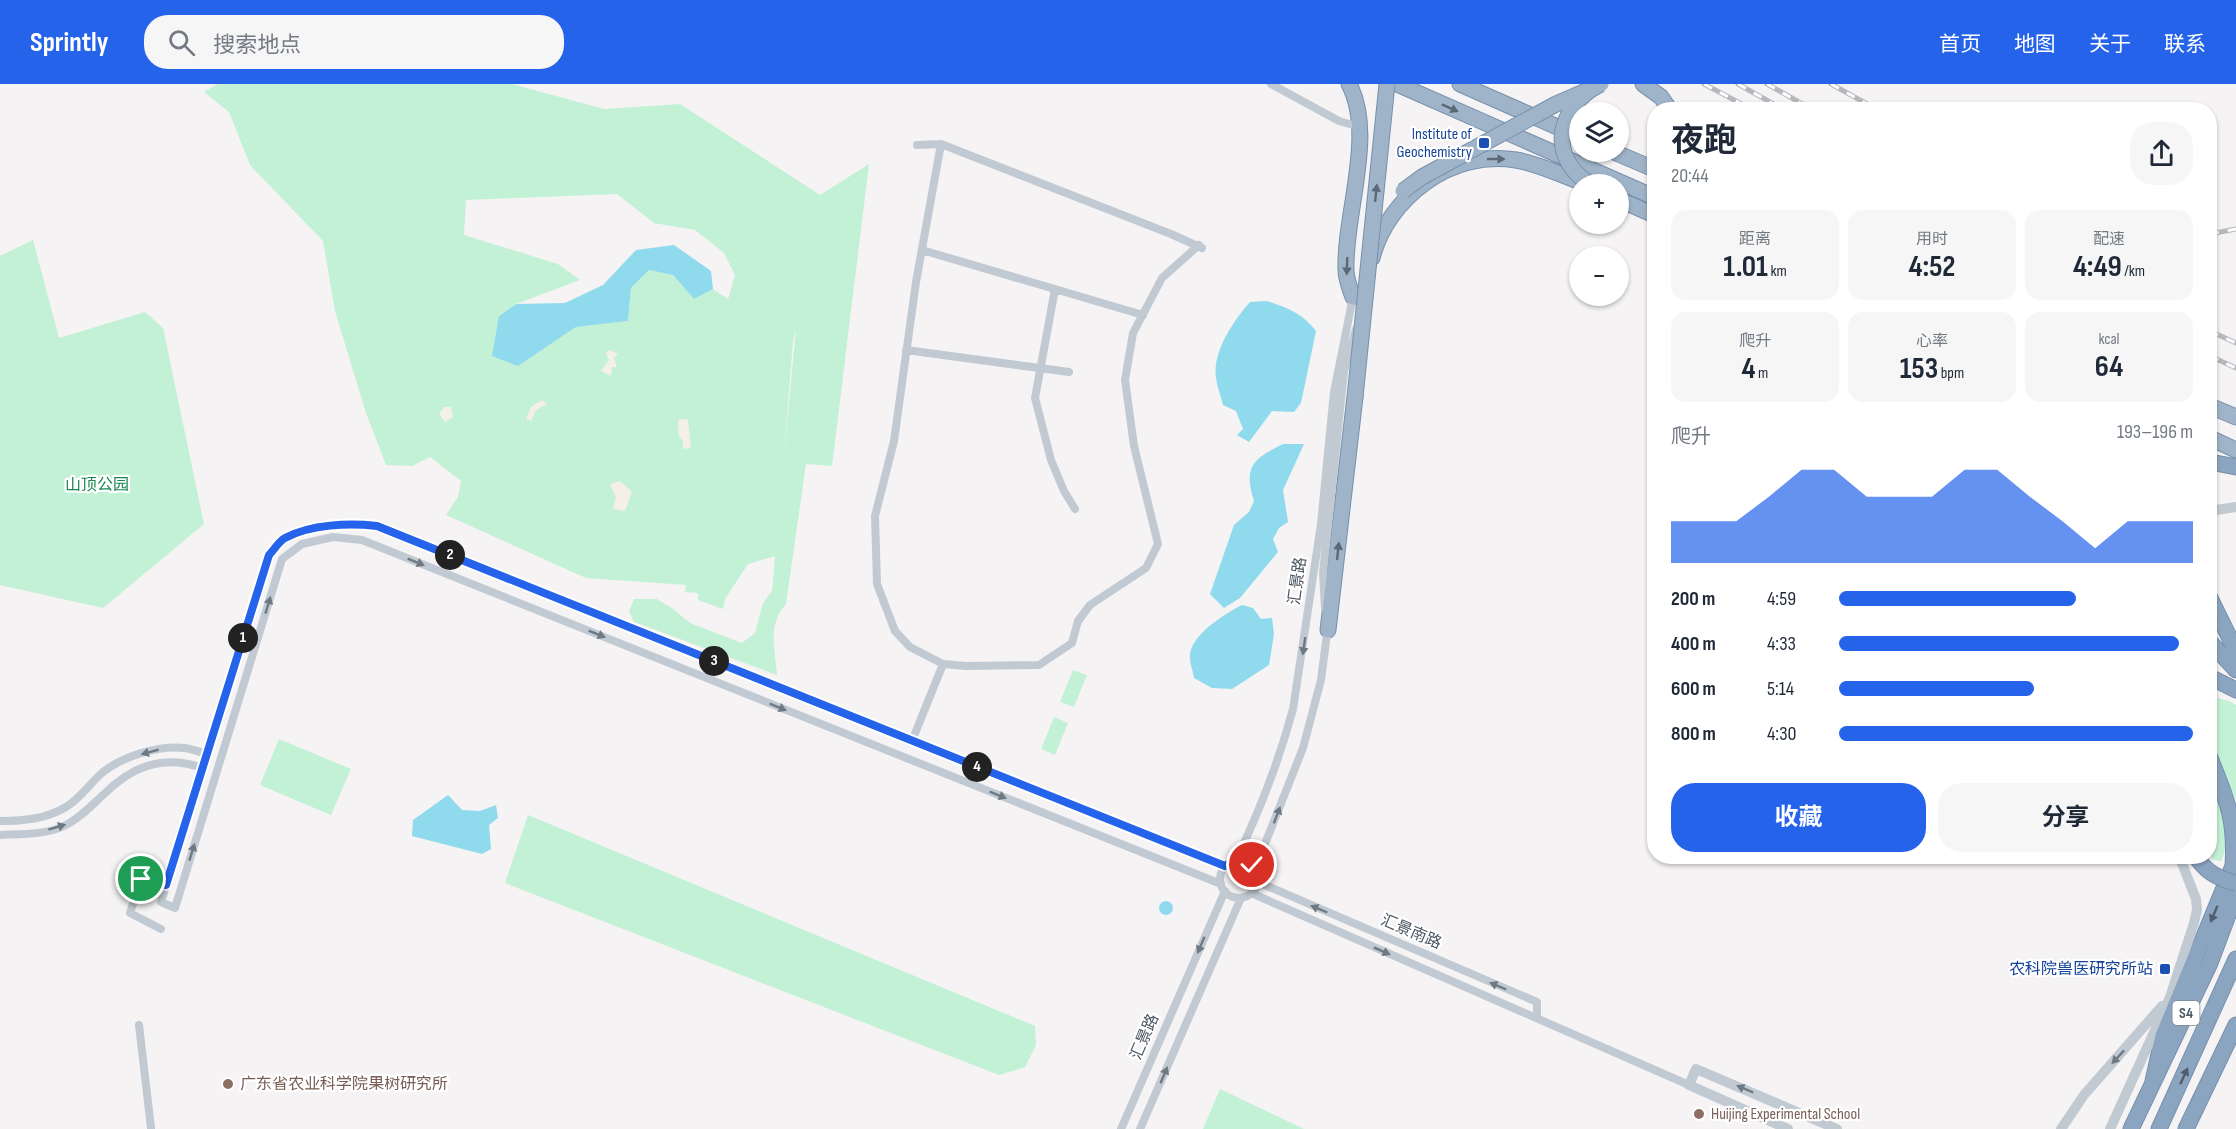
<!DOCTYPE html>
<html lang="zh">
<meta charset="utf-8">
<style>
:root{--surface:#fff;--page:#f6f6f7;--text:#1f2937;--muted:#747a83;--accent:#2563eb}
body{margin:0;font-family:"Sofia Sans Condensed","Noto Sans SC",sans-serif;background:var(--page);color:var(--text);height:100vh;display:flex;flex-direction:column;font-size:22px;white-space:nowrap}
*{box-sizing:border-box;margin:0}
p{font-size:20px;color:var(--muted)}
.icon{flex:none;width:33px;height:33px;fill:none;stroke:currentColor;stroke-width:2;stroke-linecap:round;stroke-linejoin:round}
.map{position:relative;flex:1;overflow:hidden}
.drawer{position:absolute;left:1647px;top:18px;width:570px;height:762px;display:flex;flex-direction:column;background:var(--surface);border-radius:24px;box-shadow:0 2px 4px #0004}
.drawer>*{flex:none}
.controls{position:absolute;left:1569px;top:18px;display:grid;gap:12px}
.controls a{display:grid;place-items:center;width:60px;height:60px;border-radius:50%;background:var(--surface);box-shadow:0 2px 4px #0004;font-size:30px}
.pin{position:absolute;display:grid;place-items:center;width:51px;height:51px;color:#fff;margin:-26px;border:3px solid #fff;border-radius:50%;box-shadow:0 2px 6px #0007}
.km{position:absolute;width:30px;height:30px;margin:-15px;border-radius:50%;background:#222;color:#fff;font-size:16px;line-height:30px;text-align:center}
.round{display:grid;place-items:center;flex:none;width:63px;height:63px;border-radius:24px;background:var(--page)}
.summary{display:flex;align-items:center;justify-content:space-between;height:102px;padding:0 24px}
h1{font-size:33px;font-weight:700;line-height:45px}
.stats{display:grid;grid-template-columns:repeat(3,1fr);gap:9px;height:102px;padding:6px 24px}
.stats div{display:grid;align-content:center;border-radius:15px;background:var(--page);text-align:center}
.stats b{font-size:30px;font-weight:700}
.stats small{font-size:16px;font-weight:400}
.stats p{font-size:16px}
.chart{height:168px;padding:12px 24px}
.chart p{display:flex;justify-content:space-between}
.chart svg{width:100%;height:108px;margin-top:6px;fill:var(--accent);opacity:.7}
.button{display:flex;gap:12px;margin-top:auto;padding:12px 24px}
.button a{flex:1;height:69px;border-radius:24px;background:var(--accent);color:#fff;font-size:24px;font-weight:700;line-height:69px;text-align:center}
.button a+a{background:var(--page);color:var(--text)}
ul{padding:0 24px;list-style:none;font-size:20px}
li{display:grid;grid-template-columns:96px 72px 1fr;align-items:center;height:45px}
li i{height:15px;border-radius:8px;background:var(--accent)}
header{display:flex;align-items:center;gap:36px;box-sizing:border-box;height:84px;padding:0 30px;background:var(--accent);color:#fff}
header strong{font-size:28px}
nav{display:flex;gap:33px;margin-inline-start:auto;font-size:21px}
.search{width:420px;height:54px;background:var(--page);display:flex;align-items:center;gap:15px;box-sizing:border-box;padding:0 21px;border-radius:24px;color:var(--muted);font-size:22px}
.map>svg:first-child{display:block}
</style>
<header>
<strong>Sprintly</strong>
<div class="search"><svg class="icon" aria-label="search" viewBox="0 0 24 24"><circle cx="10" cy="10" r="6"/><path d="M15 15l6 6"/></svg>搜索地点</div>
<nav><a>首页</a><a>地图</a><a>关于</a><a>联系</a></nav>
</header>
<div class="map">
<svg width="2236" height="1045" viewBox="0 0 2236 1045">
<rect width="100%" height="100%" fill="#f5f3f3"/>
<!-- green -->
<path fill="#c3f1d5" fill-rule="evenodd" d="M218 0H512L604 25 680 20 820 111 869 80 832 382 806 380 786 520C767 541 775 565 777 591L634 538 629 527 634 515H657L673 525 690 539 742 559 755 549 763 519 772 507 775 472 748 480 725 515 723 525 698 516V509L685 508 686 501 586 494 446 431 458 413 461 397 430 373 412 382 386 381 366 329 335 227 323 157 250 81 229 28 204 8ZM617 110 654 139 695 146 724 169 735 191 728 215 713 205 694 215 673 191 649 186 631 204 628 237 576 243 518 282 499 232 516 220 580 196 558 180 464 151 466 116ZM796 245 784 371 793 257Z
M33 156 59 254 145 228 163 244 204 440 103 524 0 501V172Z
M1073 586 1087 591 1074 623 1060 618Z
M2210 612 2229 617 2236 621V716L2210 659Z
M1054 633 1068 639 1055 671 1041 665Z
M279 655 351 685 331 731 260 701Z
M2210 694 2229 739 2231 749 2221 777 2213 776 2210 770Z
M528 731 1035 942 1036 961 1025 983 999 991 505 799Z
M1220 1005 1304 1045H1203Z"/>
<!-- sand -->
<path fill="#f5f0e5" d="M609 266 618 270 614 274 617 283H612L611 292 601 287 609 276 606 269Z
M542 316 547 320 536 326 531 337 526 335 531 323Z
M444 323H451L453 333 445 338 439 330Z
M688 335 691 364 683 365V358L679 352 678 336Z
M620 397 632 408 625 427 613 425 616 413 610 400Z"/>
<!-- water -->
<path fill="#90daee" d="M674 161 711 187 713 205 694 215 673 191 649 186 631 204 628 237 576 243 518 282 492 272 499 232 516 220 565 219 603 201 636 166Z
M1267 217C1288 224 1302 229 1316 247L1301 319 1294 328 1272 327 1249 358 1237 351 1243 345 1236 327 1223 321C1221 312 1217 303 1216 294 1212 268 1234 236 1250 218Z
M1283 360H1304L1283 406 1288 438 1279 444 1273 455 1278 468 1240 514 1224 524 1210 510 1234 441 1249 428 1254 417C1243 382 1253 375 1283 360Z
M1242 521 1253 524 1261 535 1272 534 1274 550 1269 581 1232 605 1212 604 1194 594C1193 587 1189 577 1190 570 1193 549 1225 530 1242 521Z
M448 711 462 726 480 727 496 721 498 734 489 741 491 765 482 770 412 752 413 736Z
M1159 824a7 7 0 1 1 14 0a7 7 0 1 1-14 0Z"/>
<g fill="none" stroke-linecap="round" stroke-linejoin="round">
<defs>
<path id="trunk" d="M1349 0C1376 51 1344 130 1346 186 1346 195 1350 205 1353 213
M1397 0 1654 113
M1460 0 1580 53
M1643 0 1661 13 1670 26
M1614 68 1654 85
M1618 115 1654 131
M1372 174C1388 113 1452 65 1516 76 1540 80 1563 92 1586 100
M2210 322 2236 333
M2210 354 2236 366
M1328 546 1355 313"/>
<path id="motorway" d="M2210 378 2236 383
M2210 514 2236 567
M2210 558 2236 586
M2210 593 2236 606
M2153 997 2163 952 2233 782C2236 735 2227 716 2210 674
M2131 1045 2210 879 2236 810
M2159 1045 2236 875
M2186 1045 2236 941"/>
</defs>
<!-- trunk casing -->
<use href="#trunk" stroke="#7690ad" stroke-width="17"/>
<!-- motorway casing -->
<use href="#motorway" stroke="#7690ad" stroke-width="17"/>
<!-- minor -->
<path stroke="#c1cad2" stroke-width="8" d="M1271 0 1339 37 1360 43
M941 60 916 198 894 357 875 432 877 500 895 547 910 563 943 580 966 582 1039 581 1072 559 1078 537 1090 521 1146 484 1158 460 1134 362 1125 296 1133 249 1162 194 1199 161
M917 61 941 60 1171 150 1202 164
M922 166 1143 231
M1055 205 1035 314 1051 376 1064 407 1075 425
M906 266 1069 288
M1325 524 1323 489 1344 287 1356 245
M912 657 943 580
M0 737C23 737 46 735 66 723 81 714 90 699 103 688 124 672 158 661 185 664 192 665 200 668 207 670
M0 751C20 750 45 751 64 742 79 735 91 722 103 711 132 682 163 670 203 684
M1236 776C1259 728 1279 677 1293 625L1321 440 1334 308 1353 213
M1220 795a19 19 0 1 1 38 0a19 19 0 1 1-38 0Z
M1255 785 1303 664 1321 596 1328 542
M1258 798 1537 918V934
M1221 800 362 456 333 453 302 460 282 475 175 824 161 818 269 471C274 466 279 457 285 454 311 440 349 439 377 442L1225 782
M1251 809 1689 1001
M161 845 130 829 141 795 166 801
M139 941 151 1044
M1121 1045 1225 807
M1140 1045 1241 814"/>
<!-- tertiary -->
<path stroke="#c1cad2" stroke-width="10" d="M2210 427 2236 423
M1788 1045 1689 1001 1696 985 1837 1045
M2061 1045 2084 1011 2162 922
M2110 1045 2170 913 2194 839 2197 826 2196 815 2179 772"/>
<!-- trunk -->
<use href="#trunk" stroke="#9fb4c9" stroke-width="15"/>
<!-- motorway -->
<use href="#motorway" stroke="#8ba5c1" stroke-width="15"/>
<defs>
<path id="rail" d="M1704 0 1753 26
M1738 0 1784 26
M1767 0 1813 26
M1831 0 1878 26
M2210 150 2236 145
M2210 247 2236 259
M2210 272 2236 284"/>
</defs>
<!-- rail casing -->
<use href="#rail" stroke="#b5b8bd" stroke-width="5"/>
<!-- rail -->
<use href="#rail" stroke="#fff" stroke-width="3" stroke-dasharray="9" stroke-linecap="butt"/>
<defs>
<path id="trunk-bridge" d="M1590 100C1584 96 1577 91 1573 85 1548 54 1570 14 1601 0
M1403 107 1422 93 1556 20 1591 5
M1355 313 1387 0"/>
<path id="motorway-bridge" d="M2196 772C2205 788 2219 795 2236 799"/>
</defs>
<!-- trunk-bridge casing -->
<use href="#trunk-bridge" stroke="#7690ad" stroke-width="17" stroke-linecap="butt"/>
<!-- motorway-bridge casing -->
<use href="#motorway-bridge" stroke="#7690ad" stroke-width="17" stroke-linecap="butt"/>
<!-- trunk-bridge -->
<use href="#trunk-bridge" stroke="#9fb4c9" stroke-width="15"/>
<!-- motorway-bridge -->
<use href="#motorway-bridge" stroke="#8ba5c1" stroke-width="15"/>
</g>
<!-- one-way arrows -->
<defs><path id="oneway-solid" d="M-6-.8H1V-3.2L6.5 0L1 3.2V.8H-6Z" transform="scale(1.5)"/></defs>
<g fill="#5b6976">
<use href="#oneway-solid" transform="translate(1450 24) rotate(24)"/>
<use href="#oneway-solid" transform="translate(1496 75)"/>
<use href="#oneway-solid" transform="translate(1376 109) rotate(-84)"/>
<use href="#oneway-solid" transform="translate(1347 182) rotate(92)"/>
<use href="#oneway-solid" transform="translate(1338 467) rotate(-84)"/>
</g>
<g fill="#6e7983">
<use href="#oneway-solid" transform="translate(416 478) rotate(22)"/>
<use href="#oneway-solid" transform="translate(268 521) rotate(-73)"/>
<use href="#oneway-solid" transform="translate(597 550) rotate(22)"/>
<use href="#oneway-solid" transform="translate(1304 562) rotate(98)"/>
<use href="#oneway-solid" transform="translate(778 623) rotate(22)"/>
<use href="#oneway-solid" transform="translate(150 668) rotate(165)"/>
<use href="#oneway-solid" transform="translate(998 711) rotate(22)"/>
<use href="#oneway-solid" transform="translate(1277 731) rotate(-69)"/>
<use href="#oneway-solid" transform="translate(57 743) rotate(-17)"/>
<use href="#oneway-solid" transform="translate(192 768) rotate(-73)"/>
<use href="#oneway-solid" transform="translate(1319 825) rotate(-157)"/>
<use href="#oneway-solid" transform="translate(1201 861) rotate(113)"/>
<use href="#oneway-solid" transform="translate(1382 867) rotate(24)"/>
<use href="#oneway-solid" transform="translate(1498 902) rotate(-157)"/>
<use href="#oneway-solid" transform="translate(2118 973) rotate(133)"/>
<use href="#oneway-solid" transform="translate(1164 991) rotate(-67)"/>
<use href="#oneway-solid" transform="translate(1745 1005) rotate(-157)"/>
</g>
<g fill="#505e6b">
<use href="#oneway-solid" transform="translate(2214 830) rotate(113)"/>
<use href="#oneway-solid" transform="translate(2184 992) rotate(-65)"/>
</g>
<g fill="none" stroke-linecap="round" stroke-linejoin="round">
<defs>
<path id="route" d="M141 795 166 801 269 471C274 466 279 457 285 454 311 440 349 439 377 442L1225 782C1234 775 1242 774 1252 781"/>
</defs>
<!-- route casing -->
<use href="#route" stroke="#fff" stroke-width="12"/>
<!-- route -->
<use href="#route" stroke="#2563eb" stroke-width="8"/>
</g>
<!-- markers -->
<g fill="#1a4fb4" stroke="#fff" stroke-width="2">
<rect x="1478" y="53" width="12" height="12" rx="3"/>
<rect x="2159" y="879" width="12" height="12" rx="3"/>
</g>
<g fill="#8d6e63" stroke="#fff" stroke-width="2">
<circle cx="228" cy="1000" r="6"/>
<circle cx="1699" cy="1030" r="6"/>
</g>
<g text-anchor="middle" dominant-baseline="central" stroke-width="4.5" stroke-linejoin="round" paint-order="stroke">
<!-- shield labels -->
<rect fill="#fff" stroke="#808990" stroke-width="1.5" x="2172.5" y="917" width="27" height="24" rx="4.5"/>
<g font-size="15" font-weight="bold" fill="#4a5661">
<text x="2186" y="929">S4</text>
</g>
<!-- transit labels -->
<g font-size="16" fill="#164399" stroke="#fff" text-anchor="end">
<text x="1472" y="50">Institute of<tspan x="1472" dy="18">Geochemistry</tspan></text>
<text x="2153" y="885">农科院兽医研究所站</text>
</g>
<!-- park labels -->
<g font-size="16" fill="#17864f" stroke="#fff">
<text x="97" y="401">山顶公园</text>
</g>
<!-- street labels -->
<g font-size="16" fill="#4a5661" stroke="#fff">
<text transform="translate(1298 497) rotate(-82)">汇景路</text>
<text transform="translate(1411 848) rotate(23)">汇景南路</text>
<text transform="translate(1145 953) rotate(-67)">汇景路</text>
</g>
<!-- education labels -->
<g font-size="16" fill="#785e54" stroke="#fff" text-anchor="start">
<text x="240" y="1000">广东省农业科学院果树研究所</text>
<text x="1711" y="1030">Huijing Experimental School</text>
</g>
</g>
</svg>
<div class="controls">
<a><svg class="icon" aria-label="layers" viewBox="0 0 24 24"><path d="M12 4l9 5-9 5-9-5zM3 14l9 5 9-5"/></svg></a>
<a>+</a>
<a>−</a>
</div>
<div class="pin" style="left:141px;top:795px;background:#1e9e55"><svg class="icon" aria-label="arrive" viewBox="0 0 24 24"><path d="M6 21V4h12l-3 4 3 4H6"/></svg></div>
<div class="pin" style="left:1252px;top:781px;background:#d93025"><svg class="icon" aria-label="check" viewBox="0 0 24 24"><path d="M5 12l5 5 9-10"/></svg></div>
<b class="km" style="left:243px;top:554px">1</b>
<b class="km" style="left:450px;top:471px">2</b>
<b class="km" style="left:714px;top:577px">3</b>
<b class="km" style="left:977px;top:683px">4</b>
<section class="drawer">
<div class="summary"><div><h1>夜跑</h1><p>20:44</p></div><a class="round"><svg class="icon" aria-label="share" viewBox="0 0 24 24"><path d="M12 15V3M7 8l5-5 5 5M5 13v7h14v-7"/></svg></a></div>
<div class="stats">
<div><p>距离</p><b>1.01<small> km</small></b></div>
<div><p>用时</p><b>4:52</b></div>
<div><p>配速</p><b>4:49<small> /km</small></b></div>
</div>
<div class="stats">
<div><p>爬升</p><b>4<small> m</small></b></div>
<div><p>心率</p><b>153<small> bpm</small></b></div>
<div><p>kcal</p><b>64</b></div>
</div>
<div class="chart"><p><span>爬升</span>193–196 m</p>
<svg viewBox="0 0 160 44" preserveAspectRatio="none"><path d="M0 44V27L10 27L20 27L30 17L40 6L50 6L60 17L70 17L80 17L90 6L100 6L110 17L120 27L130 38L140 27L150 27L160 27V44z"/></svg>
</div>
<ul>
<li><b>200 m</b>4:59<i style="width:67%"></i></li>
<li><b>400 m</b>4:33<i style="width:96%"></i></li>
<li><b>600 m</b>5:14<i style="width:55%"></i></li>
<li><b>800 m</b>4:30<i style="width:100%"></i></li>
</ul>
<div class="button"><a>收藏</a><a>分享</a></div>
</section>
</div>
